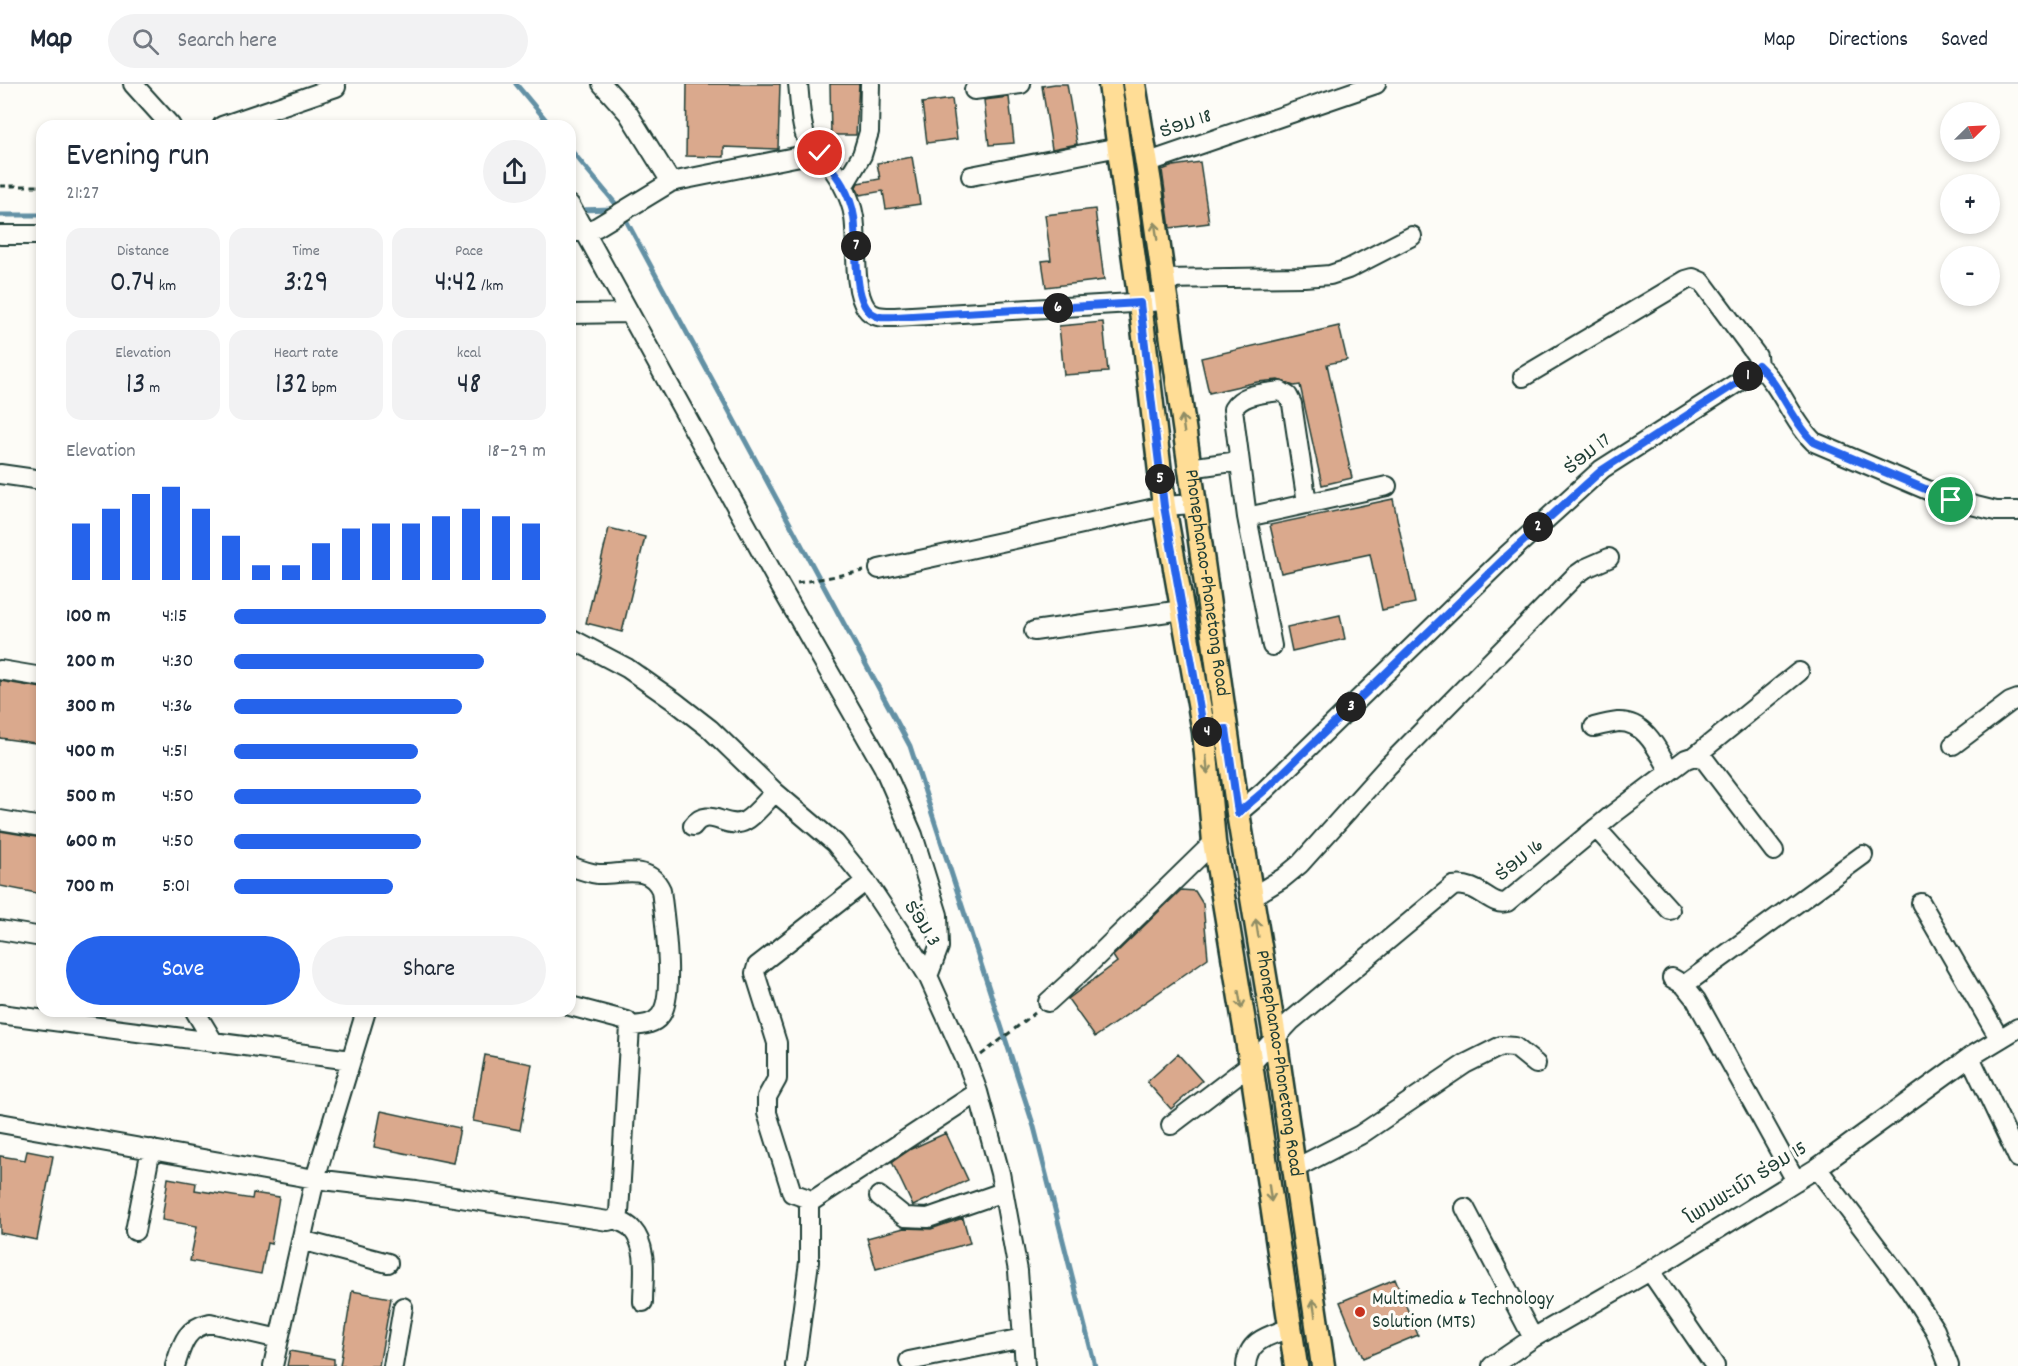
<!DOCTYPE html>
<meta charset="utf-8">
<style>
:root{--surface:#fff;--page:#f2f2f3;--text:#1f2937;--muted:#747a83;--line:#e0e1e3;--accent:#2563eb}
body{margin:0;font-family:Dekko,"Noto Sans Lao",sans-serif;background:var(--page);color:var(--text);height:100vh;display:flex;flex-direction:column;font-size:22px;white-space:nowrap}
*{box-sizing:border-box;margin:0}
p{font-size:20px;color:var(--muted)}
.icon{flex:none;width:33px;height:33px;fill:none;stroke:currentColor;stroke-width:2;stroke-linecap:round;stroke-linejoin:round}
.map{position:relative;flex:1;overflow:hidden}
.sheet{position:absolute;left:36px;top:36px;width:540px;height:897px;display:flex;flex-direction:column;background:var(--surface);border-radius:18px;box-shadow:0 3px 9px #0003}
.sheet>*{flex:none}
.needle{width:39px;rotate:66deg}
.fabs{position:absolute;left:1940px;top:18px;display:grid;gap:12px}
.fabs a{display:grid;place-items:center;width:60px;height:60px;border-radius:50%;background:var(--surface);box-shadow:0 3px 9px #0003;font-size:30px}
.pin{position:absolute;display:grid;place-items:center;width:51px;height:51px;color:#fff;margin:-26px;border:3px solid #fff;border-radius:50%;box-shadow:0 2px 6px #0007}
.km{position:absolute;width:30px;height:30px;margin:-15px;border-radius:50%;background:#222;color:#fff;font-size:16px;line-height:30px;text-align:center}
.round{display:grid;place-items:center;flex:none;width:63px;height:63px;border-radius:32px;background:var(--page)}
.head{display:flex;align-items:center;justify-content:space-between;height:102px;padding:0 30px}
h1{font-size:33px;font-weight:600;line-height:45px}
.stats{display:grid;grid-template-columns:repeat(3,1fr);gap:9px;height:102px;padding:6px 30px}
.stats div{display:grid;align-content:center;border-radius:15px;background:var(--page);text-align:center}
.stats b{font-size:30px;font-weight:600}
.stats small{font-size:16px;font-weight:400}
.stats p{font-size:16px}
.chart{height:168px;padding:12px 30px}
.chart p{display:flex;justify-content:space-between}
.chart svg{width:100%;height:108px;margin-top:6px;stroke:var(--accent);stroke-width:6}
.cta{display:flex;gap:12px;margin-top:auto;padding:12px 30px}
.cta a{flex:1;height:69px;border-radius:36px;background:var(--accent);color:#fff;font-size:24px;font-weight:600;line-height:69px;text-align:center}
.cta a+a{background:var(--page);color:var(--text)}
ul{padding:0 30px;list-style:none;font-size:20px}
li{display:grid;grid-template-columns:96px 72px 1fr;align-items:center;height:45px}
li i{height:15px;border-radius:8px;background:var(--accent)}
header{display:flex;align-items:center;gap:36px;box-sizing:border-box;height:84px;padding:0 30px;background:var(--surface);border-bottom:2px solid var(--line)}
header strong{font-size:28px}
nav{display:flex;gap:33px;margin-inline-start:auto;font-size:21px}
.search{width:420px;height:54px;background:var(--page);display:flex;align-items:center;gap:15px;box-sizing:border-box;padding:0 21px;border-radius:33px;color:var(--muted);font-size:22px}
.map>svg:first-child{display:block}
</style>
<header>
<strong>Map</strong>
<div class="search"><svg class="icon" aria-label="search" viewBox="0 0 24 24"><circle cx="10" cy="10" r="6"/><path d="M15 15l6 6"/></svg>Search here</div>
<nav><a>Map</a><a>Directions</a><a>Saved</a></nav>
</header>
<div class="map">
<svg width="2018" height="1282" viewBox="0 0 2018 1282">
<rect width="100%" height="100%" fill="#fdfcf7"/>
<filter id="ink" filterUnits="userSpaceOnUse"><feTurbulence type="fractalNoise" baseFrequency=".0167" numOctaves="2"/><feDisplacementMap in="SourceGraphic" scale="12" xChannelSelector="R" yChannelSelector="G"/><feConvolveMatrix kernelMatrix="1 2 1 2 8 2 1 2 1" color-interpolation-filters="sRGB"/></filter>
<g filter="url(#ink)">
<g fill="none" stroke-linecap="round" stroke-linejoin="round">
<!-- stream -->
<path stroke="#6491a5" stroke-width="5" d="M516 0 551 42
M570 65 620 125 910 662 1034 1043 1095 1282
M578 126 613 125
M0 131H42"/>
</g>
<!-- building -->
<path fill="#daa98d" stroke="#1f3d34" stroke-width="1.5" d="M687 0H780L778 65 724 63V73L686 72Z
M830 0H859L856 51H831Z
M1055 0H1067L1077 60 1052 65 1042 2Z
M1009 13 1014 59 989 61 984 16Z
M952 15 957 55 927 59 922 19Z
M912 73 920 120 886 125 883 107 860 111 856 103 858 99 880 95 877 79Z
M1200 78 1209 139 1170 144 1162 86 1173 82Z
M1095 125 1104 196 1046 203 1042 177 1051 176 1045 131Z
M1103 238 1108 288 1064 291 1059 242Z
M1339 242 1347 276 1327 280 1352 394 1322 401 1300 301 1294 302 1278 296 1257 298 1209 309 1201 274Z
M1393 415 1415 519 1382 526 1370 470 1281 489 1270 441Z
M609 444 645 453 622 548 586 539Z
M1340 531 1345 555 1292 567 1287 543Z
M0 597 42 604V660L0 654Z
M0 747 42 754V810L0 802Z
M1181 806 1195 807 1203 820 1208 874 1095 953 1068 915 1117 878 1113 872Z
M1178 970 1202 997 1171 1025 1147 998Z
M485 971 532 980 520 1046 473 1037Z
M381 1027 460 1044 453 1079 374 1063Z
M946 1049 968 1096 913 1122 892 1078 911 1065Z
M27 1067 53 1072 37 1156 0 1149V1072L25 1076Z
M168 1094 196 1099 195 1106 252 1115 253 1109 279 1113 271 1160 267 1159 261 1190 190 1177 197 1142 162 1136Z
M963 1134 970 1159 876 1185 867 1154 904 1144 931 1145Z
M1395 1195 1418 1251 1363 1274 1340 1218Z
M352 1207 391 1214 379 1282H340Z
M290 1267 334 1275V1282H287Z"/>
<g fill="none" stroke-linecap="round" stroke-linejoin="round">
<defs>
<path id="minor" d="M133 0 171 42
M602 0 628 29 671 98
M798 0C800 15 800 42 807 55 810 60 815 64 819 68 836 87 850 108 854 133 858 158 852 204 866 224 873 234 884 233 895 233L1166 217
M974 6 1021 0
M222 42 336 3
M1146 79 1376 0
M971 92 1119 63
M844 101 862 71 869 48 870 0
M570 121 780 502 883 682 913 751 938 831 939 863 928 892
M572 148H584L597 143 671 98 820 68
M0 151H42
M1163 195 1304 193 1330 191 1348 185 1412 152
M570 230 629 229
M1758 281C1782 303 1791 336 1814 358L1951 416 1996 427H2018
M1189 384 1239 377
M0 390 42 396
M1247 433 1387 402
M879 485 1164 422 1194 420
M1034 547 1182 526
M570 554 627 584 674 617 710 645 775 708 835 759 866 797 910 863 928 892 968 981 978 1008 1000 1089 1018 1187 1025 1282
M1272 562 1247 433 1233 325C1243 309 1263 310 1280 307L1288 312 1292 320 1307 419
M0 586 42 593
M1594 643C1602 641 1610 639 1618 638 1646 637 1658 667 1670 687
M1953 661 2010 618 2018 615
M1695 672 1799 588
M1238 729 1264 707 1507 471 1602 385 1751 290 1758 281 1757 272 1702 198 1693 194 1686 196 1523 293
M0 736 42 743
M693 742C708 721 727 747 745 737 756 731 766 717 775 708
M1596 744 1670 826
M570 782C578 785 589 789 598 790 622 791 649 779 661 806 664 831 676 913 660 932 653 941 642 941 630 942
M1252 813 1283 794 1300 780 1388 682 1576 491 1586 484 1609 474
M1921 819 1999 954
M0 846 42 853
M1672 894 1684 901 1696 916 1796 1097
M1684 901 1863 771
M1048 918 1083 886 1214 758
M195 927 213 957
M0 930 351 976
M1970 973 2018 1074
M0 1039 315 1095 416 1107 608 1137 615 1135 619 1129 630 942 627 937 570 922
M1171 1041 1251 980 1291 937 1453 802C1480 798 1490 823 1507 818L1612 731 1686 675 1695 672 1704 675 1774 767
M1817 1084 1908 1204 1935 1246 1949 1282
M1294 1085 1360 1051 1465 980 1501 962 1515 963 1536 980
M879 1112 905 1133 928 1134 1003 1108
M809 1119 978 1008
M1465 1124 1533 1254
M615 1135C621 1138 628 1140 632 1145 649 1164 643 1194 643 1218
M135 1147 151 1065
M301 1156 388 1179
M1650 1187 1715 1282
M909 1277 1023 1254
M175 1282C182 1261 185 1244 210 1239L279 1255
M273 1282 315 1095 366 927
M393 1282 403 1223
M795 1282 809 1178V1119L806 1114 792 1109 767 1029V1013L777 995V959L755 889 757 882 866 797
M1246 1282C1248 1255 1269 1252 1290 1244
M1492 1282 1533 1254 1650 1187 1817 1084 1970 973 2018 944"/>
<g id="major">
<path d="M1110 0 1140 219 1164 422 1204 648 1214 758 1251 980 1296 1282"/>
<path id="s1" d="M1134 0 1150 99 1238 729 1275 953 1323 1282"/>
</g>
</defs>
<!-- minor casing -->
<use href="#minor" stroke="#1f3d34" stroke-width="22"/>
<!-- major casing -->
<use href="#major" stroke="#1f3d34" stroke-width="27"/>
<!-- path -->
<path stroke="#1f3d34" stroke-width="3" stroke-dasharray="6 4.5" stroke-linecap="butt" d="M0 102H42
M797 499 864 487
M981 971 1035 929"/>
<!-- minor -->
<use href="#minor" stroke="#fdfcf7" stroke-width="18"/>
<!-- major -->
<use href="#major" stroke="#ffdd96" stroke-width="22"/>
</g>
<!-- one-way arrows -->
<defs><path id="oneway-shaft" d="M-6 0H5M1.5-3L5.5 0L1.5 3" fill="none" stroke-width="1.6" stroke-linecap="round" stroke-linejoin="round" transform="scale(1.5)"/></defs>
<g stroke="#8f8d65">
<use href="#oneway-shaft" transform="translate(1156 147) rotate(-98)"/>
<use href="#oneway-shaft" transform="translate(1183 340) rotate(-98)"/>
<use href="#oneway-shaft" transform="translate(1207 681) rotate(85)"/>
<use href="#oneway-shaft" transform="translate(1257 844) rotate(-99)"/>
<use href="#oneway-shaft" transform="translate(1240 916) rotate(81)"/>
<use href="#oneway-shaft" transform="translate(1270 1109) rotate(82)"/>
<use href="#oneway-shaft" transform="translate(1314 1224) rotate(-99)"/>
</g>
</g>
<g fill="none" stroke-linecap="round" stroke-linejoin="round" filter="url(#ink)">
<defs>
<path id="route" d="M820 69C835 89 850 107 854 133 858 156 851 218 873 230 880 235 887 233 895 233L1140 219 1164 422 1204 648 1226 645 1238 729 1264 707 1508 471 1602 386 1751 290 1758 281C1782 303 1791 336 1814 358L1951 416"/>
</defs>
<!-- route casing -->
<use href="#route" stroke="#fff" stroke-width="12"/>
<!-- route -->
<use href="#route" stroke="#2563eb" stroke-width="8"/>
</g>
<!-- markers -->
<circle fill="#c8321e" stroke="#fdfcf7" stroke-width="2" cx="1360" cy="1228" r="6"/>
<g text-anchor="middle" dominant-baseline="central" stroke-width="6" stroke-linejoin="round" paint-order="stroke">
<!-- street labels -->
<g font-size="20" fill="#1f3d34" stroke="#fdfcf7">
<text transform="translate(1186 41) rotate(-19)">ຮ່ອມ 18</text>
<text transform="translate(1588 371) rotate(-38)">ຮ່ອມ 17</text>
<text stroke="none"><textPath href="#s1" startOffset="504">Phonephanao-Phonetong Road</textPath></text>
<text transform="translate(1520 777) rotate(-39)">ຮ່ອມ 16</text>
<text transform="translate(921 840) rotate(57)">ຮ່ອມ 3</text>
<text stroke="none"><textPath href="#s1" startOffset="990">Phonephanao-Phonetong Road</textPath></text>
<text transform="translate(1747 1100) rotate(-32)">ໂພນພະເນົາ ຮ່ອມ 15</text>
</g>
<!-- poi labels -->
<g font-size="20" fill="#1f3d34" stroke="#fdfcf7" text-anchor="start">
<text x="1372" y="1216">Multimedia &amp; Technology<tspan x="1372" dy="23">Solution (MTS)</tspan></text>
</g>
</g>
</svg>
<div class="fabs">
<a><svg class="needle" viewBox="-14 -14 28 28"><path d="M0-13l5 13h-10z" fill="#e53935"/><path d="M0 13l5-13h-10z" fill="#747a83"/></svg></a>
<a>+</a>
<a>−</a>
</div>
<div class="pin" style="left:1951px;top:416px;background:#1e9e55"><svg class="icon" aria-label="arrive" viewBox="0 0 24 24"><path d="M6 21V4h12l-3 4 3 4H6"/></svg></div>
<div class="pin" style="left:820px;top:69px;background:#d93025"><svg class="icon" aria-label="check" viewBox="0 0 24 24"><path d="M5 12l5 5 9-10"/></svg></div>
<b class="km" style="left:1748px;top:292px">1</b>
<b class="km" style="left:1538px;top:443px">2</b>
<b class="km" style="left:1351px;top:623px">3</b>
<b class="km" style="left:1207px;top:648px">4</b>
<b class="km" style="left:1160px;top:395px">5</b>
<b class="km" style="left:1058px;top:224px">6</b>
<b class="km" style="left:856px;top:162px">7</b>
<section class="sheet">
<div class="head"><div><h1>Evening run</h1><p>21:27</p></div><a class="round"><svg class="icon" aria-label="share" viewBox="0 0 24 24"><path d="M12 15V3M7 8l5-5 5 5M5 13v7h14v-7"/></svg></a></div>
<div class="stats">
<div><p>Distance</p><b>0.74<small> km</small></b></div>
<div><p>Time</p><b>3:29</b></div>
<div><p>Pace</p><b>4:42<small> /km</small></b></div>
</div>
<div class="stats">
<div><p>Elevation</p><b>13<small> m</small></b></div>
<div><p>Heart rate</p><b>132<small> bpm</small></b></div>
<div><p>kcal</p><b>48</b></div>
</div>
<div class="chart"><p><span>Elevation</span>18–29 m</p>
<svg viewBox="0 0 160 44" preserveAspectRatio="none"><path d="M5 44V21M15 44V15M25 44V9M35 44V6M45 44V15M55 44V26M65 44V38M75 44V38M85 44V29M95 44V23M105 44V21M115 44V21M125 44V18M135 44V15M145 44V18M155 44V21"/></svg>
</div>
<ul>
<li><b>100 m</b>4:15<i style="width:100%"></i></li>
<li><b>200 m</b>4:30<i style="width:80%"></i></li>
<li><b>300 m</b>4:36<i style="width:73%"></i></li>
<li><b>400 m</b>4:51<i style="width:59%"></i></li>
<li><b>500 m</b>4:50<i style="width:60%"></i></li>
<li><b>600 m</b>4:50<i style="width:60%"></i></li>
<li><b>700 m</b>5:01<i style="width:51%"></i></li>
</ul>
<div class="cta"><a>Save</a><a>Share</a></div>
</section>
</div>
